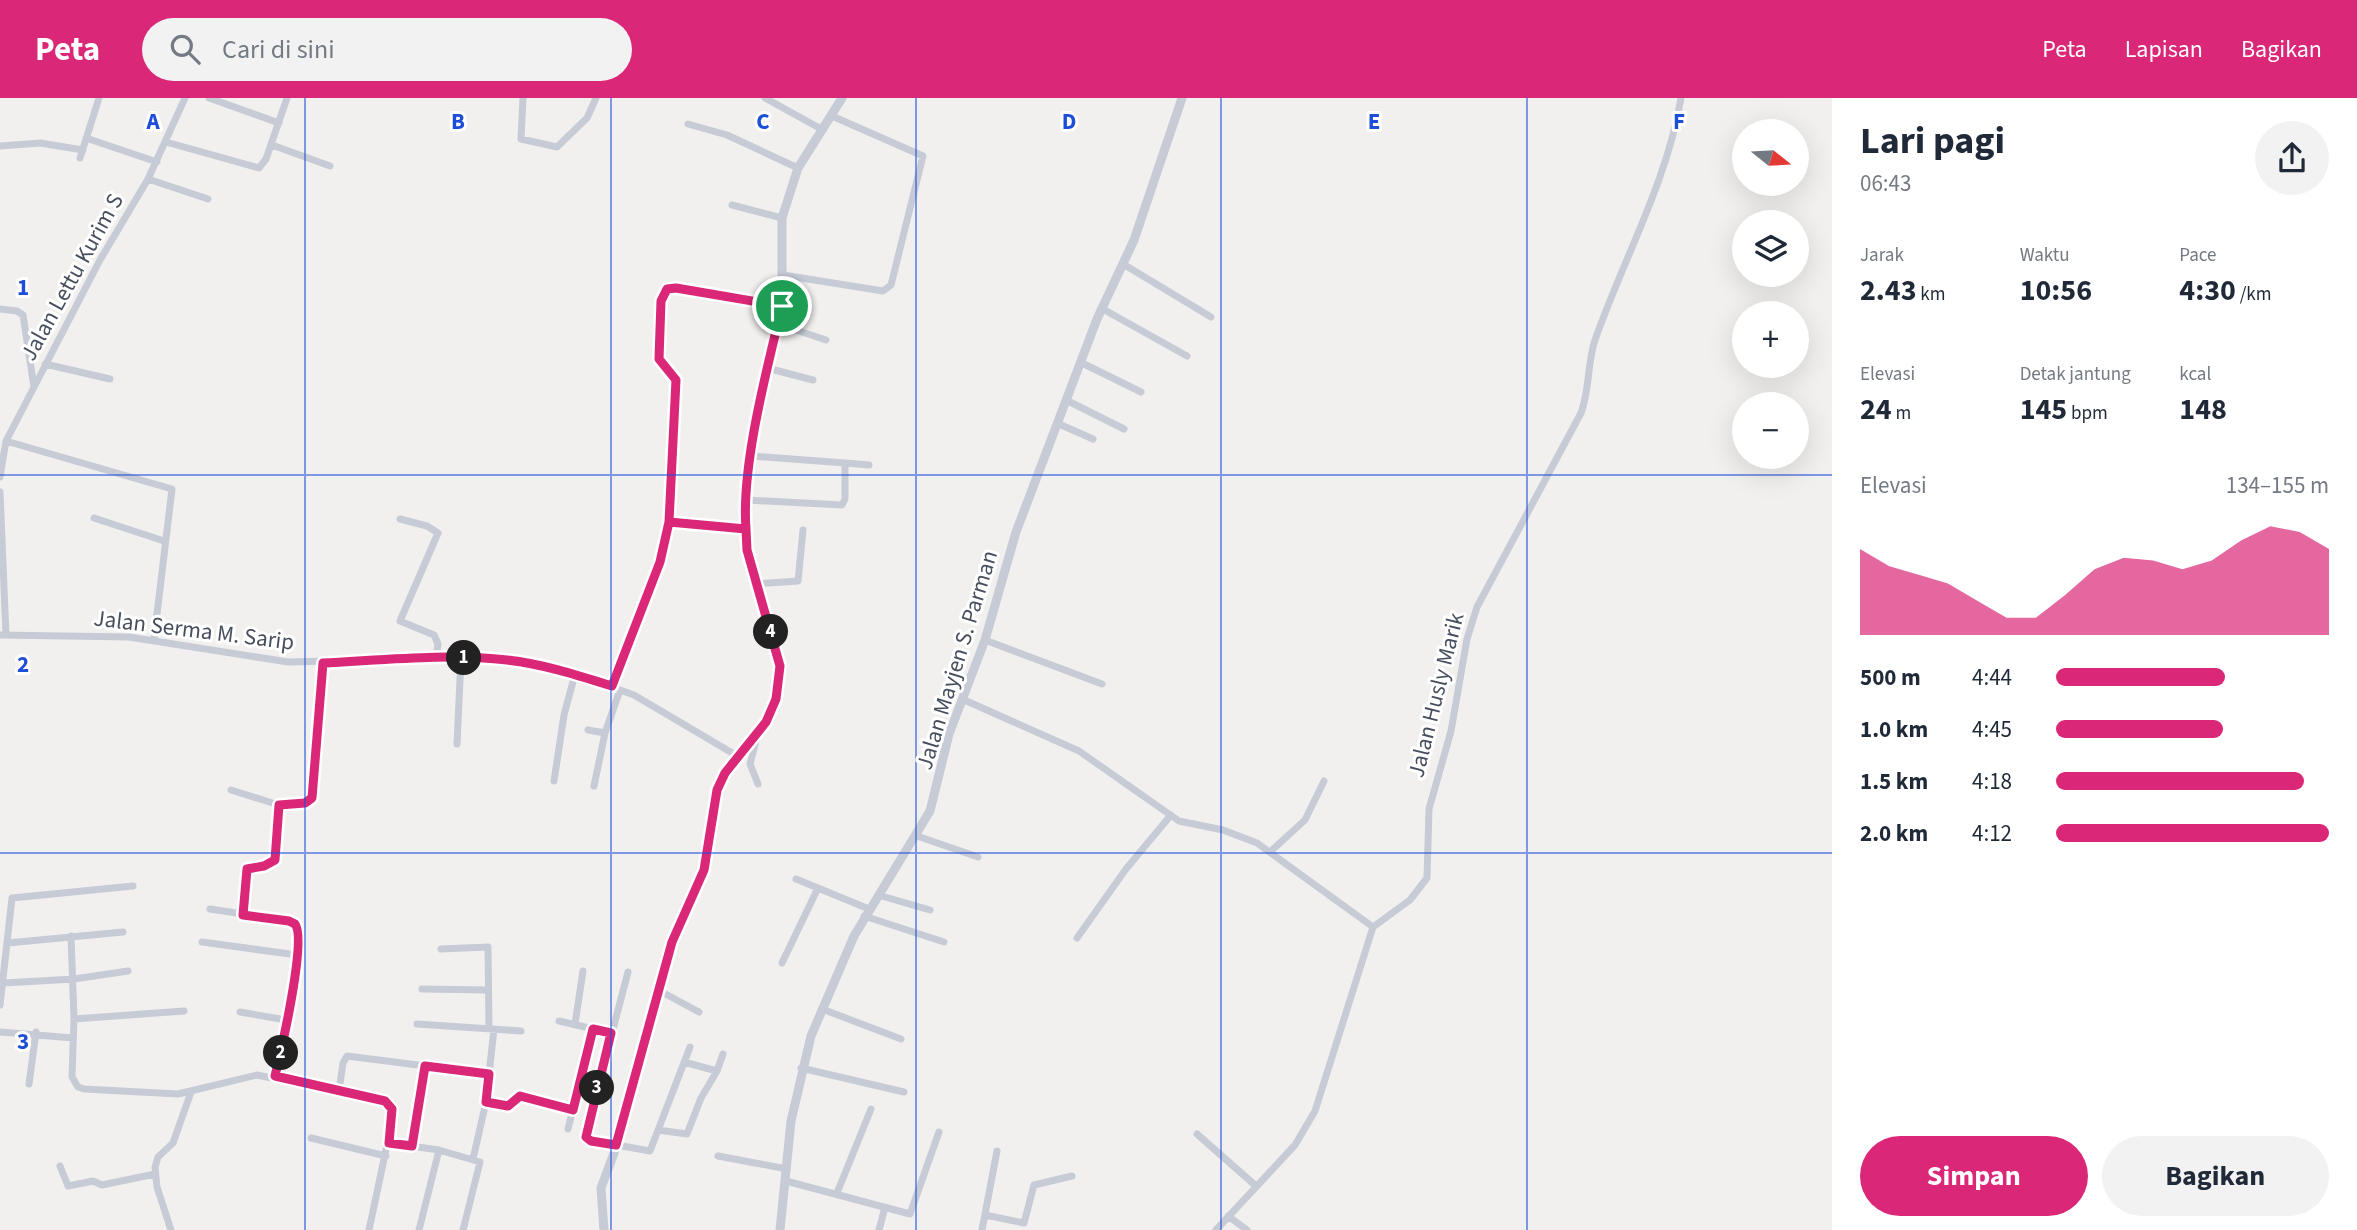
<!DOCTYPE html>
<html lang="id">
<meta charset="utf-8">
<style>
:root{--surface:#fff;--page:#f2f2f3;--text:#1f2937;--muted:#747a83;--accent:#db2777}
body{margin:0;font-family:"Source Sans 3",sans-serif;background:var(--page);color:var(--text);height:100vh;display:flex;flex-direction:column;font-size:26px;white-space:nowrap}
*{box-sizing:border-box;margin:0}
p{font-size:23px;color:var(--muted)}
.icon{flex:none;width:38px;height:38px;fill:none;stroke:currentColor;stroke-width:2;stroke-linecap:round;stroke-linejoin:round}
.map{position:relative;flex:1;overflow:hidden}
.details{display:flex;flex-direction:column;background:var(--surface);width:525px}
.details>*{flex:none}
.needle{width:46px;rotate:108deg}
.buttons{position:absolute;left:1732px;top:21px;display:grid;gap:14px}
.buttons a{display:grid;place-items:center;width:77px;height:77px;border-radius:50%;background:var(--surface);box-shadow:0 7px 28px #0002;font-size:35px}
.pin{position:absolute;display:grid;place-items:center;width:60px;height:60px;color:#fff;margin:-30px;border:4px solid #fff;border-radius:50%;box-shadow:0 2px 7px #0007}
.km{position:absolute;width:35px;height:35px;margin:-18px;border-radius:50%;background:#222;color:#fff;font-size:19px;line-height:35px;text-align:center}
.round{display:grid;place-items:center;flex:none;width:74px;height:74px;border-radius:37px;background:var(--page)}
.headline{display:flex;align-items:center;justify-content:space-between;height:119px;padding:0 28px}
h1{font-size:38px;font-weight:700;line-height:52px}
.figures{display:grid;grid-template-columns:repeat(3,1fr);gap:10px;height:119px;padding:7px 28px}
.figures div{display:grid;align-content:center}
.figures b{font-size:30px;font-weight:700}
.figures small{font-size:19px;font-weight:400}
.figures p{font-size:19px}
.chart{height:196px;padding:14px 28px}
.chart p{display:flex;justify-content:space-between}
.chart svg{width:100%;height:126px;margin-top:7px;fill:var(--accent);opacity:.7}
.primary-button{display:flex;gap:14px;margin-top:auto;padding:14px 28px}
.primary-button a{flex:1;height:80px;border-radius:42px;background:var(--accent);color:#fff;font-size:28px;font-weight:700;line-height:80px;text-align:center}
.primary-button a+a{background:var(--page);color:var(--text)}
ul{padding:0 28px;list-style:none;font-size:23px}
li{display:grid;grid-template-columns:112px 84px 1fr;align-items:center;height:52px}
li i{height:18px;border-radius:9px;background:var(--accent)}
header{display:flex;align-items:center;gap:42px;box-sizing:border-box;height:98px;padding:0 35px;background:var(--accent);color:#fff}
header strong{font-size:33px}
nav{display:flex;gap:38px;margin-inline-start:auto;font-size:24px}
.search{width:490px;height:63px;background:var(--page);display:flex;align-items:center;gap:18px;box-sizing:border-box;padding:0 24px;border-radius:38px;color:var(--muted);font-size:26px}
main{display:flex;flex:1;min-height:0}
.map>svg:first-child{display:block}
</style>
<header>
<strong>Peta</strong>
<div class="search"><svg class="icon" aria-label="search" viewBox="0 0 24 24"><circle cx="10" cy="10" r="6"/><path d="M15 15l6 6"/></svg>Cari di sini</div>
<nav><a>Peta</a><a>Lapisan</a><a>Bagikan</a></nav>
</header>
<main>
<div class="map">
<svg width="1832" height="1132" viewBox="0 0 1832 1132">
<rect width="100%" height="100%" fill="#f2f0ef"/>
<g fill="none" stroke-linecap="round" stroke-linejoin="round">
<!-- minor -->
<path stroke="#c6cbd6" stroke-width="7" d="M209 0 279 25
M523 0 521 41 557 49 587 20 596 0
M765 0 823 32
M688 26 727 37 798 70
M86 40 157 64
M166 44 259 70 266 61 287 0
M272 47 330 68
M0 48 40 45 83 52
M80 60 99 0
M148 81 208 101
M732 107 782 120
M1123 166 1211 219
M783 177 883 193 891 187 923 58 832 18
M1101 210 1187 258
M0 211 17 213 23 217 34 289
M778 226 826 242
M1080 264 1141 294
M45 266 110 281
M767 270 813 282
M1068 303 1124 331
M1059 326 1093 341
M6 343 172 391 154 541
M845 365 869 367
M0 379 6 343 100 162 148 81 185 0
M0 394 6 537
M747 402 842 407 845 401V365L752 358
M94 420 164 443
M400 421 427 428 438 435 400 523 434 537 438 546 436 561
M669 424 746 431
M756 486 798 483 803 432
M0 537 129 539 288 564 461 560 531 565 575 576 634 597 739 659
M985 542 1102 586
M612 588 660 464 672 409 676 282 659 261 661 203 664 194 676 190 782 208
M962 601 1079 653 1179 723 1223 732 1257 745 1373 829
M588 632 605 635
M457 646 461 560
M554 683 564 617 575 576
M758 686 750 666 758 635
M594 688 605 635 620 592
M231 692 279 707
M917 738 978 759
M1270 754 1305 722 1324 683
M796 781 869 811
M878 797 930 812
M210 811 289 823 299 829 295 886 275 978
M243 817 245 774 269 766 276 759 279 707 305 705 312 700 323 565
M864 818 944 844
M71 838 74 921 184 913
M1077 840 1126 771 1171 717
M202 844 297 857
M8 845 123 834
M441 851 488 849 489 930
M782 865 818 790
M628 874 586 1034 589 1042 650 1053 690 949
M4 885 74 881 128 873
M422 891 487 892
M660 893 699 914
M0 907 12 800 133 788
M822 911 901 941
M240 914 286 922
M74 921 72 979 78 989 84 991 178 996 257 977 385 1003 392 1011 391 1028 369 1132
M559 923 611 935
M417 926 521 933
M575 926 583 873
M0 934 73 940
M684 964 717 973 723 956
M801 970 904 994
M29 986 36 934
M339 993 343 965 347 958 489 976
M486 1004 508 1008 520 998 573 1012
M568 1031 593 931
M658 1032 687 1036 701 1000 717 973
M1197 1036 1256 1088
M311 1040 386 1058
M389 1045 439 1052 480 1064 463 1132
M412 1048 425 968
M718 1058 787 1071
M473 1061 486 1004 494 931
M60 1068 68 1088 93 1083 102 1087 155 1076
M786 1083 910 1116 939 1034
M837 1095 871 1011
M985 1117 1024 1125 1034 1087 1072 1078
M1228 1118 1247 1132
M171 1132 157 1089 155 1069 158 1059 173 1045 191 994
M419 1132 439 1052
M879 1132 885 1109
M982 1132 997 1053
M1216 1132 1295 1047 1315 1013 1373 829 1410 802 1427 780 1429 711 1451 633 1467 541 1477 509 1581 315C1590 291 1587 266 1595 242 1623 162 1667 84 1681 0"/>
<!-- tertiary -->
<path stroke="#c6cbd6" stroke-width="9" d="M604 1132 601 1090 614 1055 672 844 704 772 717 692 725 675 766 624 776 601 780 568 747 452 745 415 754 343 782 208V120L798 70 842 0
M780 1132 791 1023 811 938 854 838 930 713 949 636 985 542 1016 434 1097 221 1134 142 1182 0"/>
</g>
<g fill="none" stroke-linecap="round" stroke-linejoin="round">
<defs>
<path id="route" d="M782 208C767 271 741 368 746 431L669 424 660 464 612 588C577 577 543 566 507 562 447 555 383 562 323 565L312 700 305 705 279 707 275 762 264 768 247 771 243 817 289 823 295 826C307 841 281 954 275 978L385 1003 392 1011 389 1045 412 1048 425 968 489 976 486 1004 508 1008 520 998 573 1012 593 931 611 935 586 1039 591 1043 616 1047 672 844 704 772 717 692 725 675 766 624 776 601 780 568 747 452 746 431 669 424 676 282 659 261 661 203 667 191 676 190 782 208"/>
</defs>
<!-- route casing -->
<use href="#route" stroke="#fff" stroke-width="14"/>
<!-- route -->
<use href="#route" stroke="#db2777" stroke-width="9"/>
</g>
<!-- grid -->
<path fill="none" stroke="#1d4ed8" stroke-width="2" stroke-opacity="0.55" d="M305 0V1132M611 0V1132M916 0V1132M1221 0V1132M1527 0V1132M0 377H1832M0 755H1832"/>
<g text-anchor="middle" dominant-baseline="central" stroke-width="6" stroke-linejoin="round" paint-order="stroke">
<!-- street labels -->
<g font-size="23" fill="#474e5d" stroke="#fff">
<text transform="translate(72 179) rotate(-61)">Jalan Lettu Kurim S</text>
<text transform="translate(194 532) rotate(7)">Jalan Serma M. Sarip</text>
<text transform="translate(957 562) rotate(-73)">Jalan Mayjen S. Parman</text>
<text transform="translate(1436 597) rotate(-76)">Jalan Husly Marik</text>
</g>
</g>
<g font-size="23" text-anchor="middle" font-weight="bold" fill="#1d4ed8" stroke="#fff" stroke-width="6" stroke-linejoin="round" paint-order="stroke">
<text x="153" y="31">A</text>
<text x="458" y="31">B</text>
<text x="763" y="31">C</text>
<text x="1069" y="31">D</text>
<text x="1374" y="31">E</text>
<text x="1679" y="31">F</text>
<text x="23" y="197">1</text>
<text x="23" y="574">2</text>
<text x="23" y="951">3</text>
</g>
</svg>
<div class="buttons">
<a><svg class="needle" viewBox="-14 -14 28 28"><path d="M0-13l5 13h-10z" fill="#e53935"/><path d="M0 13l5-13h-10z" fill="#747a83"/></svg></a>
<a><svg class="icon" aria-label="layers" viewBox="0 0 24 24"><path d="M12 4l9 5-9 5-9-5zM3 14l9 5 9-5"/></svg></a>
<a>+</a>
<a>−</a>
</div>
<div class="pin" style="left:782px;top:208px;background:#1e9e55"><svg class="icon" aria-label="arrive" viewBox="0 0 24 24"><path d="M6 21V4h12l-3 4 3 4H6"/></svg></div>
<b class="km" style="left:464px;top:560px">1</b>
<b class="km" style="left:281px;top:955px">2</b>
<b class="km" style="left:597px;top:990px">3</b>
<b class="km" style="left:771px;top:534px">4</b>
</div>
<section class="details">
<div class="headline"><div><h1>Lari pagi</h1><p>06:43</p></div><a class="round"><svg class="icon" aria-label="share" viewBox="0 0 24 24"><path d="M12 15V3M7 8l5-5 5 5M5 13v7h14v-7"/></svg></a></div>
<div class="figures">
<div><p>Jarak</p><b>2.43<small> km</small></b></div>
<div><p>Waktu</p><b>10:56</b></div>
<div><p>Pace</p><b>4:30<small> /km</small></b></div>
</div>
<div class="figures">
<div><p>Elevasi</p><b>24<small> m</small></b></div>
<div><p>Detak jantung</p><b>145<small> bpm</small></b></div>
<div><p>kcal</p><b>148</b></div>
</div>
<div class="chart"><p><span>Elevasi</span>134–155 m</p>
<svg viewBox="0 0 160 44" preserveAspectRatio="none"><path d="M0 44V14L10 20L20 23L30 26L40 32L50 38L60 38L70 30L80 21L90 17L100 18L110 21L120 18L130 11L140 6L150 8L160 14V44z"/></svg>
</div>
<ul>
<li><b>500 m</b>4:44<i style="width:62%"></i></li>
<li><b>1.0 km</b>4:45<i style="width:61%"></i></li>
<li><b>1.5 km</b>4:18<i style="width:91%"></i></li>
<li><b>2.0 km</b>4:12<i style="width:100%"></i></li>
</ul>
<div class="primary-button"><a>Simpan</a><a>Bagikan</a></div>
</section>
</main>
